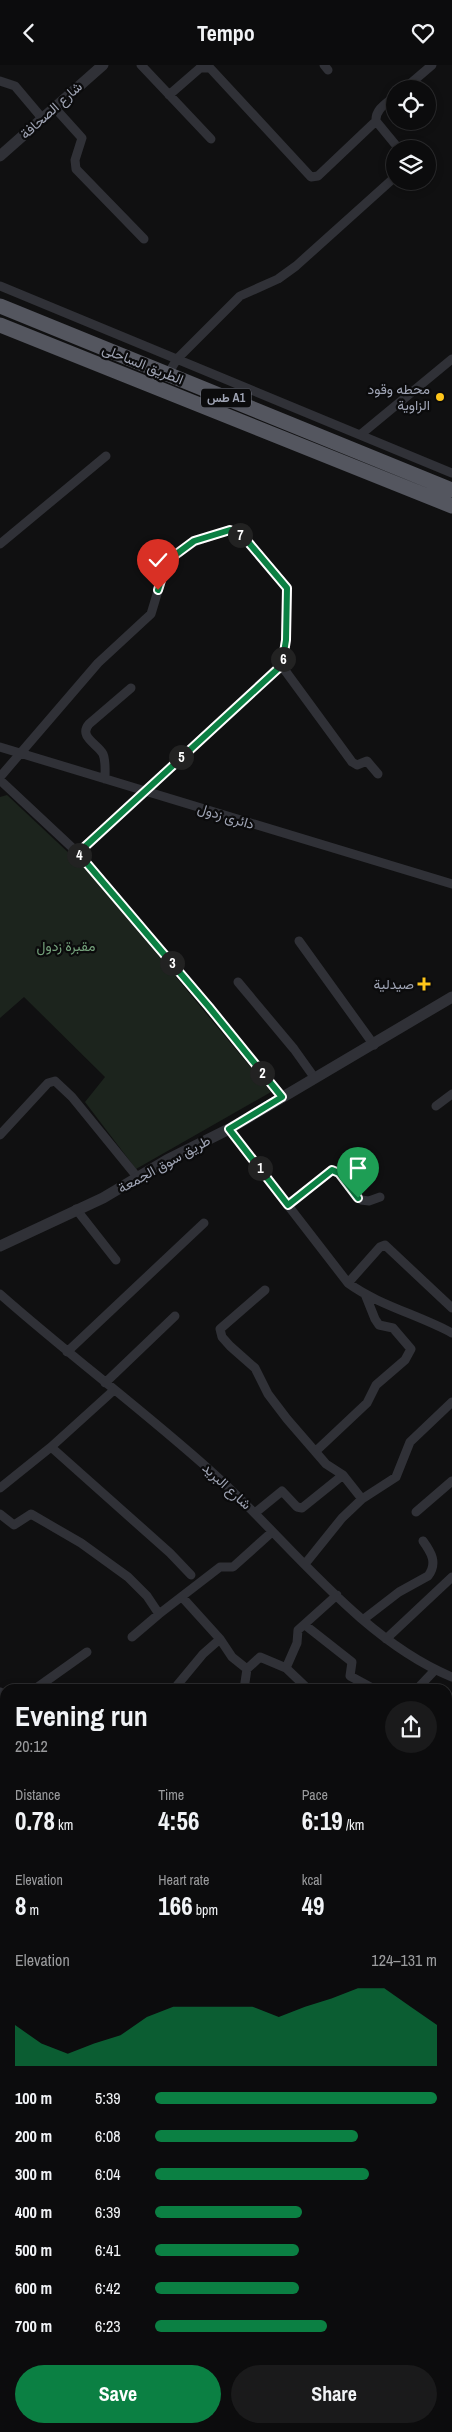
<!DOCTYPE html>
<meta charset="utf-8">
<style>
:root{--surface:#0c0c0d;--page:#1a1a1b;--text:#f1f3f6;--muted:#9a9b9d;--line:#2c2c2e;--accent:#0b8043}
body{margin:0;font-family:"Archivo Narrow",Vazirmatn,sans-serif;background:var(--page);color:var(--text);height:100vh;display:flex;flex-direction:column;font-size:19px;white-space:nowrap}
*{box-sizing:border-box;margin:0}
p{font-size:16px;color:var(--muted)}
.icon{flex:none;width:28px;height:28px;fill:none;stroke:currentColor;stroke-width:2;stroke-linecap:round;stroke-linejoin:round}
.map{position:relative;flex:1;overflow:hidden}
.drawer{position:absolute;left:0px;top:1619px;width:452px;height:749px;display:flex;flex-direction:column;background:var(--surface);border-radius:15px 15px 0 0;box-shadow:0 2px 8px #0003,0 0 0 1px var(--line)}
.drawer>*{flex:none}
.fabs{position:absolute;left:386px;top:15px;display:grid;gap:10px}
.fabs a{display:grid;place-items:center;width:50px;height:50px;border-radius:50%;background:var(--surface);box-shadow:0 2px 8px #0003,0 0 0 1px var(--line);font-size:25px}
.pin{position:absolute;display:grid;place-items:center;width:42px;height:42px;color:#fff;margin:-51px -21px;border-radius:50% 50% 50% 0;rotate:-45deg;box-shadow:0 0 5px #0007}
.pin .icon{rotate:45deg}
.km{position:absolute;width:25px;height:25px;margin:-12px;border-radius:50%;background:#222;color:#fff;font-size:14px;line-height:25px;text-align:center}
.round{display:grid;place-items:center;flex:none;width:52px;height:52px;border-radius:26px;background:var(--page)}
.head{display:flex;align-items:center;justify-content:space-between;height:85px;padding:0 15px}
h1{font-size:28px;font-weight:700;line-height:38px}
.metrics{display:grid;grid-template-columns:repeat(3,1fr);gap:8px;height:85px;padding:5px 15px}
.metrics div{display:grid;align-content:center}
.metrics b{font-size:25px;font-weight:700}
.metrics small{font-size:14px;font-weight:400}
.metrics p{font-size:14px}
.chart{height:140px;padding:10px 15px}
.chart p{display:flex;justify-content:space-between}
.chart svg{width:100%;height:90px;margin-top:5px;fill:var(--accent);opacity:.7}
.action{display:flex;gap:10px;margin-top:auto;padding:10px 15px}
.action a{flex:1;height:58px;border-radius:30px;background:var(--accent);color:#fff;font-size:20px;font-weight:700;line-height:58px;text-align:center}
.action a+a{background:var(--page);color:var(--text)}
ul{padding:0 15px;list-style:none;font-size:16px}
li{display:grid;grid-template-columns:80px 60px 1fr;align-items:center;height:38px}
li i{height:12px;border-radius:6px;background:var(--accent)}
header{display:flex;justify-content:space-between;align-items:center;height:65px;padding:0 15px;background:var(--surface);font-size:22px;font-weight:700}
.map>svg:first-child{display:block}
</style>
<header><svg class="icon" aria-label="back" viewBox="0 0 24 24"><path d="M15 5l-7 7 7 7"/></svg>Tempo<svg class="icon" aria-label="heart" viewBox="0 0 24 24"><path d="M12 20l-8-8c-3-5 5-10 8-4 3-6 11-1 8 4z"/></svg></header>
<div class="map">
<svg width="452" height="2367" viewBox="0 0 452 2367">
<rect width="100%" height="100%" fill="#101011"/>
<!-- green -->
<path fill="#1c241d" d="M7 730 90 808 271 1027 136 1104 85 1037 105 1012 24 932 0 953V732Z
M448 1819 452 1822V1870L448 1874 452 1878V1892L448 1896Z"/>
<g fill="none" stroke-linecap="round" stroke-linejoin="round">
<!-- minor -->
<path stroke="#303137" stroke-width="9" d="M141 0 211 74
M324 0 328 5
M0 16 15 21 42 53
M404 24 432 0
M169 30 200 3H210L311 112 318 111 376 56
M395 31C387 38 375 44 376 56L399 84
M54 42 82 73 75 95 76 104 144 174
M0 221 452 408
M168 309 177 294 240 231 278 214 296 201 395 112
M360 370 452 294
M0 479 106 391
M281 600 352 697 357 700 367 696 378 709
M0 682 452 819
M0 712 98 598 151 549 167 496 194 477 229 465 237 468 258 488 287 523 286 575 281 600 78 788
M105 714C105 706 106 696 103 689 98 679 78 672 89 659L131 623
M0 715 78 788 209 942 282 1032
M299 876 374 980
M238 917 294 984 314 1012
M436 1041 452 1029
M229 1064 348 1218C378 1240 419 1250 452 1268
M0 1070 48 1018 55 1016 72 1032 138 1113
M288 1140 332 1105 339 1108 361 1135 369 1136 380 1132
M76 1144 116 1195
M348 1218 380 1182 385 1180 452 1243
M265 1225 220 1264 222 1272 230 1281 255 1303 268 1329 287 1354 326 1399 343 1410 362 1434
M0 1229C69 1290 143 1345 212 1407 286 1473 359 1574 452 1612
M67 1287 204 1158
M105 1318 175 1251
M51 1382 170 1488 191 1510
M316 1386 367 1338 376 1320 405 1295 411 1284 393 1263 379 1260 375 1254 365 1229
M0 1423 51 1382 114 1325
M416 1447 452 1416
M255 1448 282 1426 297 1442 302 1443 343 1410
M0 1449 14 1460 31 1449 81 1478 128 1512 147 1531 159 1549 220 1502H233L272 1467
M305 1499 342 1453 362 1434 396 1412 410 1377 452 1337
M182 1532 220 1574 232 1592 247 1604 260 1592 286 1603 297 1578 298 1565 337 1530
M364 1554 399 1527 428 1511C438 1498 431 1487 423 1476
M305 1560 352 1597 350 1611 374 1624
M132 1572 159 1549
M386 1574 452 1512
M286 1603 308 1624
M35 1624 87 1587
M174 1624 203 1589 220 1574
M244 1624 247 1604
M417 1624 435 1605
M448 1641 452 1635
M448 1661 452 1665
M448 1718 452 1722
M448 1803 452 1798
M0 1924 5 1930
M448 2073 452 2068
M0 2074 5 2079
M448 2181 452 2185
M448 2196 452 2192
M0 2262 5 2258
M448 2282 452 2278
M160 2362 164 2367
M435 2362 441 2367
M312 2367 317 2362"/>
<!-- tertiary -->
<path stroke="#303137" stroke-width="11" d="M0 91 103 0
M0 1181 103 1133 167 1095 229 1064 452 932
M0 1628 5 1635
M448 1965 452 1966"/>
<!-- trunk -->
<path stroke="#54565f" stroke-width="15" d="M0 241 452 425
M0 260 452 441"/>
</g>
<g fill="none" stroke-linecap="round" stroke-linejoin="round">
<defs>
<path id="route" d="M158 525 167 496 194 476 230 465 237 468 249 478 287 523 286 575 282 600 78 788 209 942 282 1032 229 1064 288 1140 332 1105 339 1108 358 1133"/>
</defs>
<!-- route casing -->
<use href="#route" stroke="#fff" stroke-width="10"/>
<!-- route -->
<use href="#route" stroke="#0b8043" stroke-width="6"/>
</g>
<!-- markers -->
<g fill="#ffc61a" stroke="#0b0b0c" stroke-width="2">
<circle cx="440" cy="332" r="5"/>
<path d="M421.5 911.5h5v5h5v5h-5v5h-5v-5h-5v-5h5z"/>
</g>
<g text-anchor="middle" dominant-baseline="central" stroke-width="4.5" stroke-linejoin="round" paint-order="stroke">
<!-- shield labels -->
<rect fill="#0b0b0c" stroke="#737682" stroke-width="1" x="201" y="323.5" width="50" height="19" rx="4"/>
<g font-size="12" font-weight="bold" fill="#9fa4b4">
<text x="226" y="333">طس A1</text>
</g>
<!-- street labels -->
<g font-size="14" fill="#9fa4b4" stroke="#0b0b0c">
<text transform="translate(51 45) rotate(-42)">شارع الصحافة</text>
<text transform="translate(143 299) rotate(22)">الطريق الساحلى</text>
<text transform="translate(226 751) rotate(17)">دائرى زدول</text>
<text transform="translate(164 1099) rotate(-29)">طريق سوق الجمعة</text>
<text transform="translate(227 1421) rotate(43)">شارع البريد</text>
</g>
<!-- poi labels -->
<g font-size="14" fill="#9fa4b4" stroke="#0b0b0c" text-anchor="end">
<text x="430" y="324">محطه وقود<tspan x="430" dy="16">الزاوية</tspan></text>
<text x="414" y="919">صيدلية</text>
</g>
<!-- park labels -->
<g font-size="14" fill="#74a17b" stroke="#0b0b0c">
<text x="66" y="881">مقبرة زدول</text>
</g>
</g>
</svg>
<div class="fabs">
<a><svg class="icon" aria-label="locate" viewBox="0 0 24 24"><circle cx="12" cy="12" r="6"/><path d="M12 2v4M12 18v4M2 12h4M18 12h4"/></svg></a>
<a><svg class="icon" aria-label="layers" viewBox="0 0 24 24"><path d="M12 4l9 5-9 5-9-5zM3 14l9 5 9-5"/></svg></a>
</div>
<div class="pin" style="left:358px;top:1133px;background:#1e9e55"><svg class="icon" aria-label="arrive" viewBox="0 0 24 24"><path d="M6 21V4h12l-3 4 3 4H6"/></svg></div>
<div class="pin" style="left:158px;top:525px;background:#d93025"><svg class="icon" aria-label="check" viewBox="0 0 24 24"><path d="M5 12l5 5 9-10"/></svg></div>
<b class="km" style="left:260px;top:1103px">1</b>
<b class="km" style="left:262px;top:1008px">2</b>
<b class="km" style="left:172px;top:898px">3</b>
<b class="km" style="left:79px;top:790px">4</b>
<b class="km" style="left:181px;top:692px">5</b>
<b class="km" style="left:283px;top:594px">6</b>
<b class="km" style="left:240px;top:470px">7</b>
<section class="drawer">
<div class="head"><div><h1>Evening run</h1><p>20:12</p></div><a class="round"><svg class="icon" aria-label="share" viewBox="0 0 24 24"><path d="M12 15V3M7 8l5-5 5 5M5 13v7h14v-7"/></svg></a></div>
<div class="metrics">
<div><p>Distance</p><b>0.78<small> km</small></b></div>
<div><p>Time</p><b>4:56</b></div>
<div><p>Pace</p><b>6:19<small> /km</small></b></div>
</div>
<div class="metrics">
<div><p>Elevation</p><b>8<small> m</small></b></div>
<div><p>Heart rate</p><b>166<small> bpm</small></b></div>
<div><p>kcal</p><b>49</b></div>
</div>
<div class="chart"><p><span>Elevation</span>124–131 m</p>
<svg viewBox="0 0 160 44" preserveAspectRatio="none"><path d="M0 44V24L10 33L20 38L30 33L40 29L50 20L60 15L70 15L80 15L90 15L100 20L110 15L120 11L130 6L140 6L150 15L160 24V44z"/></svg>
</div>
<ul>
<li><b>100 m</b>5:39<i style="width:100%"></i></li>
<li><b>200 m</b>6:08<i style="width:72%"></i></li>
<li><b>300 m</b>6:04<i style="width:76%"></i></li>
<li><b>400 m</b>6:39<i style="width:52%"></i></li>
<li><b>500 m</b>6:41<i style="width:51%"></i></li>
<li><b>600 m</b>6:42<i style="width:51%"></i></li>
<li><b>700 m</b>6:23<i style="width:61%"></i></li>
</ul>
<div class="action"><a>Save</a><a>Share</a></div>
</section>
</div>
